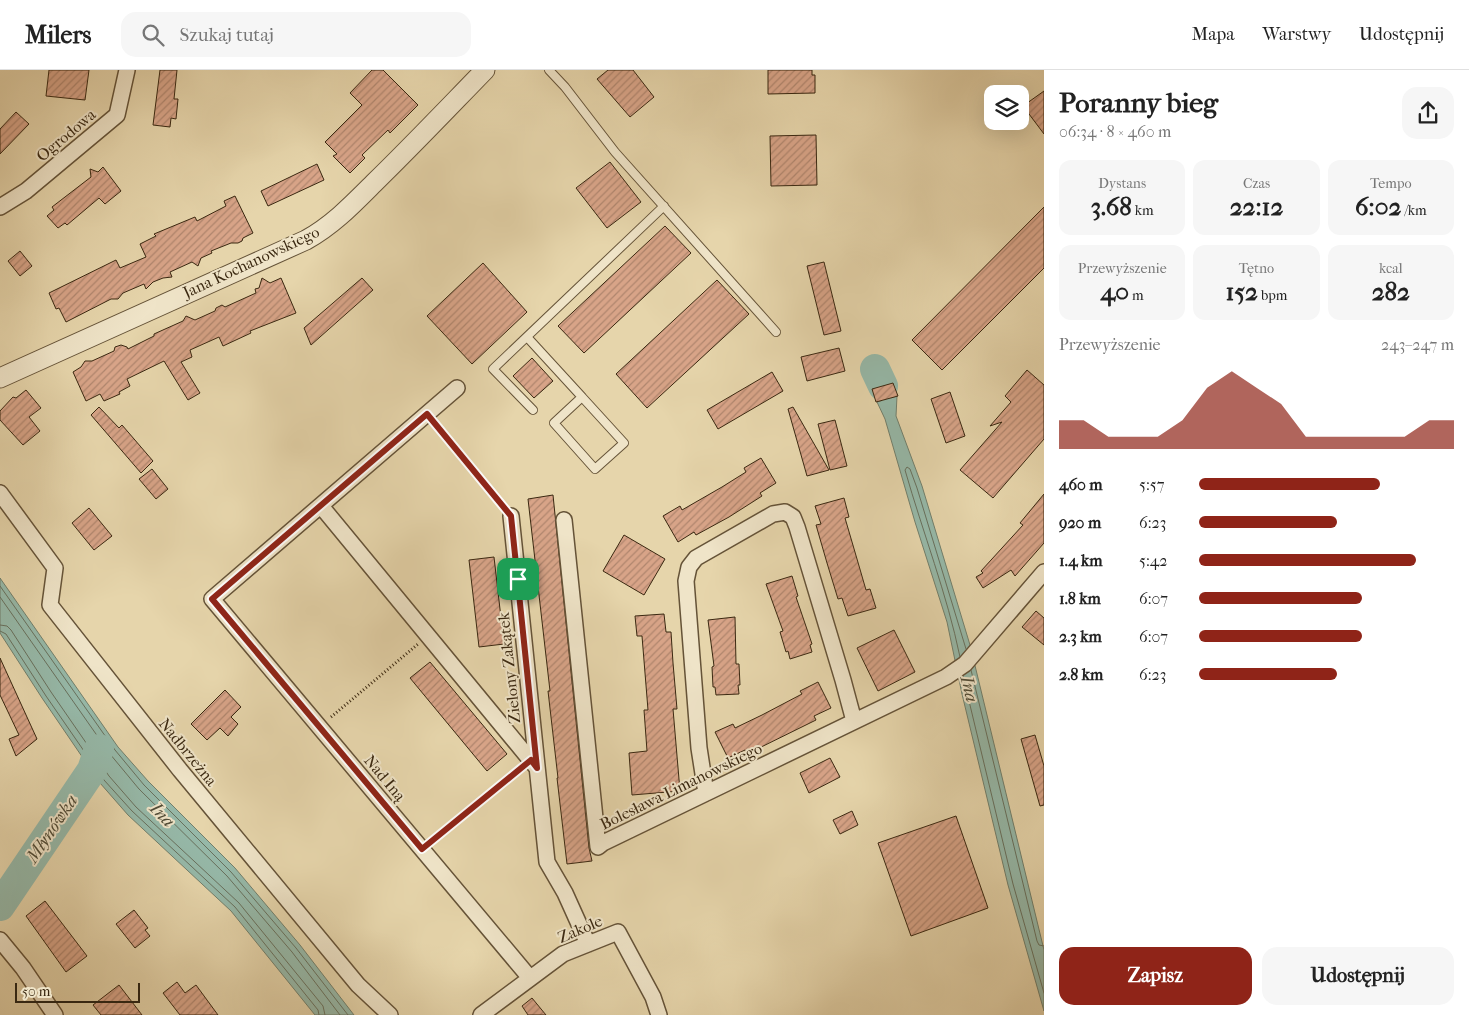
<!DOCTYPE html>
<html lang="pl">
<meta charset="utf-8">
<style>
:root{--surface:#fff;--page:#f6f6f6;--text:#222;--muted:#767676;--line:#e0e0e0;--accent:#8f2418}
body{margin:0;font-family:"IM FELL French Canon",serif;background:var(--page);color:var(--text);height:100vh;display:flex;flex-direction:column;font-size:19px;white-space:nowrap}
*{box-sizing:border-box;margin:0}
p{font-size:16px;color:var(--muted)}
.icon{flex:none;width:28px;height:28px;fill:none;stroke:currentColor;stroke-width:2;stroke-linecap:round;stroke-linejoin:round}
.map{position:relative;flex:1;overflow:hidden}
.panel{display:flex;flex-direction:column;background:var(--surface);width:425px}
.panel>*{flex:none}
.fabs{position:absolute;left:984px;top:15px;display:grid;gap:10px}
.fabs a{display:grid;place-items:center;width:45px;height:45px;border-radius:10px;background:var(--surface);box-shadow:0 5px 20px #0002;font-size:25px}
.scale{position:absolute;left:15px;bottom:12px;width:125px;box-sizing:border-box;padding-left:5px;border:2px solid #3a2811;border-top:0;font-size:14px;line-height:18px;white-space:nowrap;color:#3a2811;-webkit-text-stroke:4px #efe4c8;paint-order:stroke}
.pin{position:absolute;display:grid;place-items:center;width:42px;height:42px;color:#fff;margin:-21px;border-radius:10px;box-shadow:0 2px 8px #0006}
.round{display:grid;place-items:center;flex:none;width:52px;height:52px;border-radius:15px;background:var(--page)}
.summary{display:flex;align-items:center;justify-content:space-between;height:85px;padding:0 15px}
h1{font-size:28px;font-weight:700;line-height:38px}
.metrics{display:grid;grid-template-columns:repeat(3,1fr);gap:8px;height:85px;padding:5px 15px}
.metrics div{display:grid;align-content:center;border-radius:12px;background:var(--page);text-align:center}
.metrics b{font-size:25px;font-weight:700}
.metrics small{font-size:14px;font-weight:400}
.metrics p{font-size:14px}
.chart{height:140px;padding:10px 15px}
.chart p{display:flex;justify-content:space-between}
.chart svg{width:100%;height:90px;margin-top:5px;fill:var(--accent);opacity:.7}
.primary-button{display:flex;gap:10px;margin-top:auto;padding:10px 15px}
.primary-button a{flex:1;height:58px;border-radius:15px;background:var(--accent);color:#fff;font-size:20px;font-weight:700;line-height:58px;text-align:center}
.primary-button a+a{background:var(--page);color:var(--text)}
ul{padding:0 15px;list-style:none;font-size:16px}
li{display:grid;grid-template-columns:80px 60px 1fr;align-items:center;height:38px}
li i{height:12px;border-radius:6px;background:var(--accent)}
header{display:flex;align-items:center;gap:30px;box-sizing:border-box;height:70px;padding:0 25px;background:var(--surface);border-bottom:1px solid var(--line)}
header strong{font-size:24px}
nav{display:flex;gap:28px;margin-inline-start:auto;font-size:18px}
.search{width:350px;height:45px;background:var(--page);display:flex;align-items:center;gap:12px;box-sizing:border-box;padding:0 18px;border-radius:15px;color:var(--muted);font-size:19px}
main{display:flex;flex:1;min-height:0}
.map>svg:first-child{display:block}
</style>
<header>
<strong>Milers</strong>
<div class="search"><svg class="icon" aria-label="search" viewBox="0 0 24 24"><circle cx="10" cy="10" r="6"/><path d="M15 15l6 6"/></svg>Szukaj tutaj</div>
<nav><a>Mapa</a><a>Warstwy</a><a>Udostępnij</a></nav>
</header>
<main>
<div class="map">
<svg width="1044" height="945" viewBox="0 0 1044 945">
<defs>
<pattern id="building-hatch" width="6" height="6" patternUnits="userSpaceOnUse" patternTransform="scale(1.25)"><rect width="6" height="6" fill="#d8a488"/><path d="M-1 1l2-2M0 6l6-6M5 7l2-2" fill="none" stroke="#b0866e"/></pattern>
</defs>
<rect width="100%" height="100%" fill="#e6d5ab"/>
<filter id="stains"><feTurbulence type="fractalNoise" baseFrequency=".004" numOctaves="4"/><feColorMatrix values="0 0 0 0 .2 0 0 0 0 .09 0 0 0 0 .02 0 0 0 .5 -.17"/></filter>
<radialGradient id="worn" r=".72"><stop offset=".6" stop-color="#630" stop-opacity="0"/><stop offset="1" stop-color="#630" stop-opacity=".3"/></radialGradient>
<!-- water -->
<path fill="#96b9a9" stroke="#717f6c" d="M897 326 896 346 922 416 970 575 1044 880V941L1008 815 962 624 947 552 915 452 885 349 877 332Z
M0 508 118 677 148 711 235 798 300 875 354 945H315L231 841 128 745 100 713 42 628 0 563Z"/>
<g fill="none" stroke-linecap="round" stroke-linejoin="round">
<!-- shore -->
<path stroke="#68705d" stroke-width="1" d="M0 516 115 680 144 715 231 802 296 878 348 945
M0 527 110 684 139 719 227 806 292 882 340 945
M0 555 7 556 11 560 51 622 109 706 136 737 239 833 323 936 325 945
M0 561 6 564 46 626 104 710 132 741 235 837 318 940 319 945
M960 587C947 524 923 463 905 400L907 397 910 399 917 418 966 579
M971 600 1037 871 1039 875 1044 876
M963 606 1013 814 1044 923"/>
<!-- river -->
<path stroke="#96b9a9" stroke-width="30" d="M875 299 883 316
M0 836 92 700 99 679"/>
</g>
<!-- building -->
<path fill="url(#building-hatch)" stroke="#3a2811" d="M49 0H89L85 30 46 26Z
M160 0H177L174 29H178L176 49 171 48 170 57 153 55Z
M372 0H383L418 35 390 63 388 60 362 85 365 88 350 103 333 86 337 84 325 72 362 35 350 23Z
M608 0H633L654 27 630 47 597 9Z
M768 0H812V5H815V23L768 24Z
M1044 21V64L1023 36Z
M16 42 29 54 0 84V59Z
M816 65 817 115 771 116 770 66Z
M610 92 641 132 607 158 576 118Z
M317 94 324 110 268 136 261 121Z
M103 97 121 121 105 134 99 128 67 155 65 153 58 158 47 146 54 140 52 137 91 107 90 99 98 102Z
M235 126 253 163 243 168 242 171 238 173H231L211 181 212 183 201 188 198 196 192 192 170 202 172 207 163 208 153 212 146 219 144 214 123 223 118 229H111L66 252 59 238 56 239 49 223 116 190 120 198 146 187 140 174 156 166 154 164 195 147 197 151 226 136 224 131Z
M1044 137V198L942 300 912 270Z
M665 156 691 183 584 283 558 256Z
M20 181 32 196 20 206 8 191Z
M824 192 841 261 824 265 807 196Z
M483 193 527 242 472 294 427 246Z
M262 208 270 213 281 208 296 243 250 261 251 263 223 276 219 267 190 280 192 287 181 292 200 323 188 330 164 291 127 309 130 316 119 322 120 324 104 331 100 324 86 331 73 302 81 297 85 291H92L114 281 115 277 121 275 127 277 128 279 154 266V264L183 251 186 246 195 250 215 241 216 238 222 235 225 237 256 223 255 219 259 218Z
M362 208 373 220 311 275 304 258Z
M717 210 749 244 647 338 616 304Z
M839 278 845 301 807 311 801 287Z
M532 288 553 311 534 328 513 306Z
M1027 300 1044 315V369L993 428 960 400 1002 352 990 356 1011 332 1005 326Z
M772 302 783 321 718 359 707 340Z
M893 313 898 326 876 332 872 319Z
M26 320 41 338 29 347 40 361 23 375 0 350V341L13 327 16 328Z
M950 322 965 366 946 373 931 329Z
M99 337 119 358 122 355 153 391 141 403 91 345Z
M793 337 829 400 807 406 788 339Z
M835 350 847 396 830 400 818 354Z
M761 388 776 413 760 423 762 426 729 447 696 465 694 462 678 472 663 446 680 436 682 440 722 417 746 402 744 398Z
M152 399 168 419 156 429 139 409Z
M1044 424V473L1015 506 1011 500 983 518 976 507 983 503 981 501 1023 455 1020 453Z
M553 425 589 778 592 791 567 794 557 708H558L548 621H550L528 429Z
M844 428 849 447 845 448 857 489 866 520 870 519 876 538 848 546 842 528 838 529 827 493 816 455 821 454 815 436Z
M89 438 112 466 94 480 72 453Z
M624 465 665 489 644 525 603 501Z
M494 487 504 574 479 577 469 490Z
M792 506 798 526 796 527 812 574 810 575 812 582 790 589 788 581 786 582 780 562 783 561 766 514Z
M1036 541 1044 548V575L1022 557Z
M664 544 666 562H671L673 593 677 639H673L680 721 632 725 629 683 647 681 644 640H648L642 566H637L635 546Z
M735 547 736 594H739L740 615H738L739 624 716 625 715 617H713L712 597 714 596 708 550Z
M894 560 915 602 878 621 857 578Z
M0 588 37 669 16 686 9 669 19 665 0 625Z
M430 592 507 684 487 701 410 608Z
M818 612 831 638 814 646 816 650 747 684 745 680 728 688 715 662 733 654 735 658 762 645 802 624 800 621Z
M225 620 241 637 231 647 238 654 228 666 220 658 207 670 191 654Z
M1035 665 1044 696V735L1040 736 1021 669Z
M830 688 840 707 809 723 800 703Z
M852 741 858 755 840 764 833 750Z
M956 746 988 838 911 866 878 773Z
M45 831 87 886 66 902 26 846Z
M134 840 148 858 145 860 150 866 135 878 116 854Z
M177 912 185 923 196 915 218 945H180L163 923Z
M119 915 142 945H101L93 935Z
M532 928 546 945H528L522 936Z"/>
<g fill="none" stroke-linecap="round" stroke-linejoin="round">
<defs>
<path id="service" d="M549 0 565 17 615 82 776 262
M527 267 582 327 554 353 595 399 624 373 582 327
M533 340 493 299 664 136"/>
<path id="minor" d="M0 137 26 121 117 45 127 0
M457 318 212 529 530 908
M0 423 55 498 50 535 180 700 358 915 390 945
M321 436 537 698
M511 446 547 792 565 823 588 874
M564 450 598 777 603 773 946 607 965 594 1044 502
M706 723 699 678 686 511 689 497 696 488 773 444 785 442 793 447 797 457 843 610 854 651
M0 870 23 898 55 945
M481 945 563 884 618 862 653 927 659 945"/>
<path id="tertiary" d="M0 308 306 170C333 155 353 134 374 113 412 76 448 38 485 0"/>
</defs>
<!-- service casing -->
<use href="#service" stroke="#655338" stroke-width="10"/>
<!-- minor casing -->
<use href="#minor" stroke="#655338" stroke-width="18"/>
<!-- tertiary casing -->
<use href="#tertiary" stroke="#655338" stroke-width="21"/>
<!-- path -->
<path stroke="#3a2811" stroke-width="3" stroke-dasharray="1 2.5" stroke-linecap="butt" d="M437 356 503 436
M331 647 418 574
M432 770 518 700"/>
<!-- service -->
<use href="#service" stroke="#efe4c8" stroke-width="8"/>
<!-- minor -->
<use href="#minor" stroke="#efe4c8" stroke-width="15"/>
<!-- tertiary -->
<use href="#tertiary" stroke="#efe4c8" stroke-width="19"/>
</g>
<g fill="none" stroke-linecap="round" stroke-linejoin="round">
<defs>
<path id="route" d="M427 344 511 446 537 698 531 690 422 779 212 529Z"/>
</defs>
<!-- route casing -->
<use href="#route" stroke="#fff" stroke-width="10"/>
<!-- route -->
<use href="#route" stroke="#8f2418" stroke-width="6"/>
</g>
<g text-anchor="middle" dominant-baseline="central" stroke-width="4" stroke-linejoin="round" paint-order="stroke">
<!-- street labels -->
<g font-size="16" fill="#3a2811" stroke="#efe4c8">
<text transform="translate(66 65) rotate(-40)">Ogrodowa</text>
<text transform="translate(251 192) rotate(-25)">Jana Kochanowskiego</text>
<text transform="translate(509 598) rotate(-96)">Zielony Zakątek</text>
<text transform="translate(188 682) rotate(51)">Nadbrzeżna</text>
<text transform="translate(385 708) rotate(50)">Nad Iną</text>
<text transform="translate(681 716) rotate(-26)">Bolesława Limanowskiego</text>
<text transform="translate(580 859) rotate(-23)">Zakole</text>
</g>
<!-- water labels -->
<g font-size="18" font-style="italic" fill="#514c37" stroke="#efe4c8">
<text transform="translate(969 619) rotate(76)">Ina</text>
<text transform="translate(162 745) rotate(46)">Ina</text>
<text transform="translate(52 759) rotate(-56)">Młynówka</text>
</g>
</g>
<rect width="100%" height="100%" filter="url(#stains)"/>
<rect width="100%" height="100%" fill="url(#worn)"/>
</svg>
<div class="fabs">
<a><svg class="icon" aria-label="layers" viewBox="0 0 24 24"><path d="M12 4l9 5-9 5-9-5zM3 14l9 5 9-5"/></svg></a>
</div>
<div class="scale">50 m</div>
<div class="pin" style="left:518px;top:509px;background:#1e9e55"><svg class="icon" aria-label="arrive" viewBox="0 0 24 24"><path d="M6 21V4h12l-3 4 3 4H6"/></svg></div>
</div>
<section class="panel">
<div class="summary"><div><h1>Poranny bieg</h1><p>06:34 · 8 × 460 m</p></div><a class="round"><svg class="icon" aria-label="share" viewBox="0 0 24 24"><path d="M12 15V3M7 8l5-5 5 5M5 13v7h14v-7"/></svg></a></div>
<div class="metrics">
<div><p>Dystans</p><b>3.68<small> km</small></b></div>
<div><p>Czas</p><b>22:12</b></div>
<div><p>Tempo</p><b>6:02<small> /km</small></b></div>
</div>
<div class="metrics">
<div><p>Przewyższenie</p><b>40<small> m</small></b></div>
<div><p>Tętno</p><b>152<small> bpm</small></b></div>
<div><p>kcal</p><b>282</b></div>
</div>
<div class="chart"><p><span>Przewyższenie</span>243–247 m</p>
<svg viewBox="0 0 160 44" preserveAspectRatio="none"><path d="M0 44V30L10 30L20 38L30 38L40 38L50 30L60 14L70 6L80 14L90 22L100 38L110 38L120 38L130 38L140 38L150 30L160 30V44z"/></svg>
</div>
<ul>
<li><b>460 m</b>5:57<i style="width:71%"></i></li>
<li><b>920 m</b>6:23<i style="width:54%"></i></li>
<li><b>1.4 km</b>5:42<i style="width:85%"></i></li>
<li><b>1.8 km</b>6:07<i style="width:64%"></i></li>
<li><b>2.3 km</b>6:07<i style="width:64%"></i></li>
<li><b>2.8 km</b>6:23<i style="width:54%"></i></li>
</ul>
<div class="primary-button"><a>Zapisz</a><a>Udostępnij</a></div>
</section>
</main>
